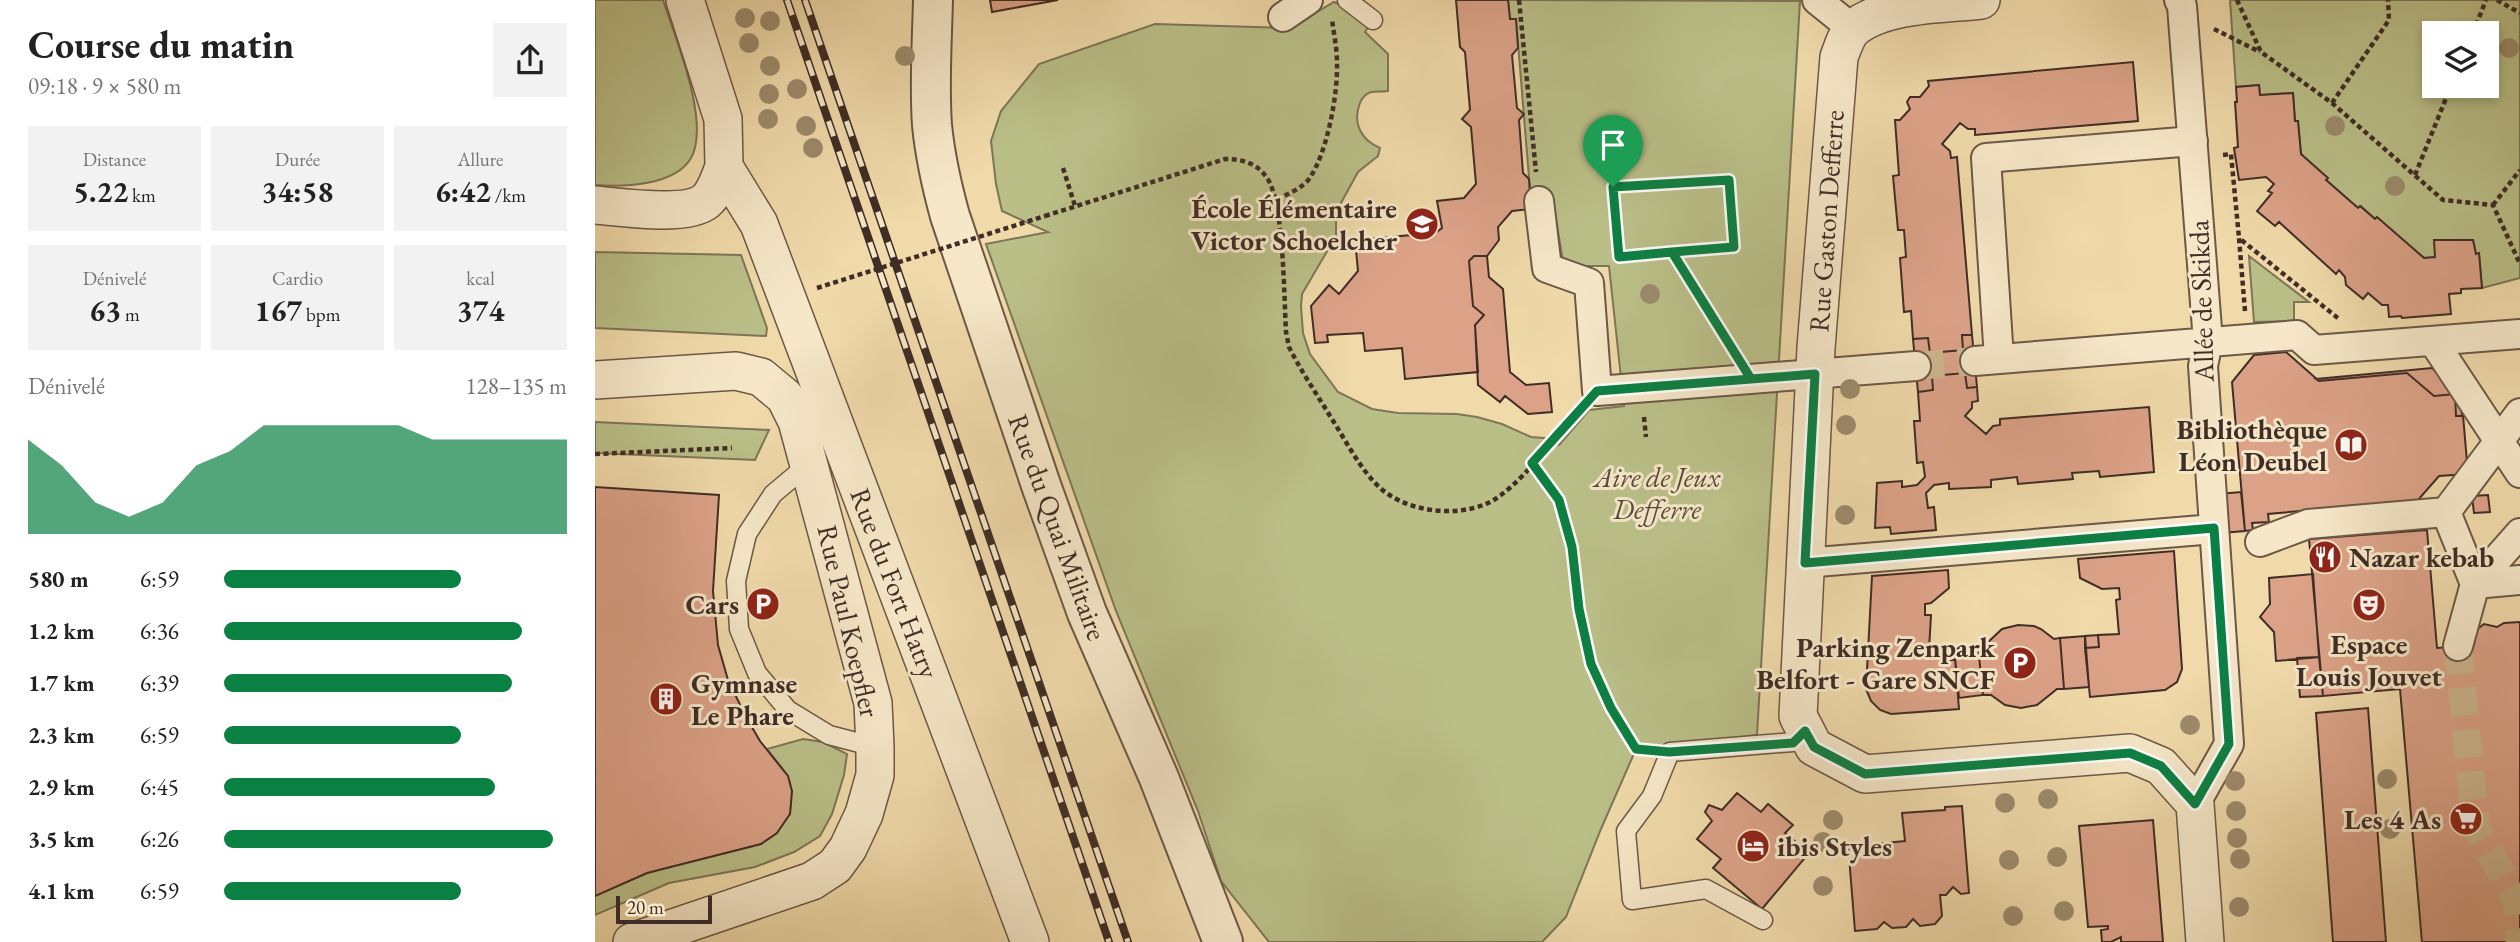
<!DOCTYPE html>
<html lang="fr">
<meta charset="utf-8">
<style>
:root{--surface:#fff;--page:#f2f2f2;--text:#222;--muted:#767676;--accent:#0b8043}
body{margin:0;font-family:"EB Garamond",serif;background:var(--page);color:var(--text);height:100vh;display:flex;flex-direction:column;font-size:26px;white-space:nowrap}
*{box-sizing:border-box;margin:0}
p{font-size:23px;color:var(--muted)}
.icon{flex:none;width:38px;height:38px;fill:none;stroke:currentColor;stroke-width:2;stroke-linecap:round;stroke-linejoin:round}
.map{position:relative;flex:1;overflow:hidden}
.sheet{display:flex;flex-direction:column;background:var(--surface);width:595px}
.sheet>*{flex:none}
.buttons{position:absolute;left:1827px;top:21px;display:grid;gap:14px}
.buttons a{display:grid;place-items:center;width:77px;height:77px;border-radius:0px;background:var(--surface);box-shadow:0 4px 10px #0003;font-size:35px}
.scale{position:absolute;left:21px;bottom:18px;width:96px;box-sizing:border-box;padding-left:7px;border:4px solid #402d26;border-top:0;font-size:19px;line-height:24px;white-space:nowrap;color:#402d26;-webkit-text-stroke:5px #f5e7c8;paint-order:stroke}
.pin{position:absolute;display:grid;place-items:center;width:60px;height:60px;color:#fff;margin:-72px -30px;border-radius:50% 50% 50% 0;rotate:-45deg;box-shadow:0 0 7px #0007}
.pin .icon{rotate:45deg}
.round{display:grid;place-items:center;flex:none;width:74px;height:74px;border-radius:0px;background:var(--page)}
.overview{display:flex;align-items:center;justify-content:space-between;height:119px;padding:0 28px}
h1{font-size:38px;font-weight:700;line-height:52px}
.figures{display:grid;grid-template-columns:repeat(3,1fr);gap:10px;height:119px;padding:7px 28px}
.figures div{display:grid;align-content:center;border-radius:0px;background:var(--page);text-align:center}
.figures b{font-size:30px;font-weight:700}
.figures small{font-size:19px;font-weight:400}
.figures p{font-size:19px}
.chart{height:196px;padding:14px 28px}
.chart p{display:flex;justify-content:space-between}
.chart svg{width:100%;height:126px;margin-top:7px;fill:var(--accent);opacity:.7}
ul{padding:0 28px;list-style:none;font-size:23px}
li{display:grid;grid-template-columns:112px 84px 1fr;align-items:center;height:52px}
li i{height:18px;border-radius:9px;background:var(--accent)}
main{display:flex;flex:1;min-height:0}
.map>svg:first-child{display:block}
</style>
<main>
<section class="sheet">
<div class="overview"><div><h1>Course du matin</h1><p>09:18 · 9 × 580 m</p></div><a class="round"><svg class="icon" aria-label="share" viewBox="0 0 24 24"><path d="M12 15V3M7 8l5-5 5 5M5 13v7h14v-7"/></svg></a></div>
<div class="figures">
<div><p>Distance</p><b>5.22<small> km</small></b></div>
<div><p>Durée</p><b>34:58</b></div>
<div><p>Allure</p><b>6:42<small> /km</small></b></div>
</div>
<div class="figures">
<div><p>Dénivelé</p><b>63<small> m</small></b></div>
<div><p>Cardio</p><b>167<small> bpm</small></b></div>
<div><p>kcal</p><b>374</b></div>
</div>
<div class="chart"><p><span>Dénivelé</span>128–135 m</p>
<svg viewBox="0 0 160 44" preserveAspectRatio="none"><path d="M0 44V11L10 20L20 33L30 38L40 33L50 20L60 15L70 6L80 6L90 6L100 6L110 6L120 11L130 11L140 11L150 11L160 11V44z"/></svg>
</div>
<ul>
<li><b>580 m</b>6:59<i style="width:69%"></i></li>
<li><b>1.2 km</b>6:36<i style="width:87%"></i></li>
<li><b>1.7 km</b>6:39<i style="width:84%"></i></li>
<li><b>2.3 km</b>6:59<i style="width:69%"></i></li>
<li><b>2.9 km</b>6:45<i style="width:79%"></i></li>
<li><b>3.5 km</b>6:26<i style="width:96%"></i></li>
<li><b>4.1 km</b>6:59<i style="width:69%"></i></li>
</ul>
</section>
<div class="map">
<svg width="1925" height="942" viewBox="0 0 1925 942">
<rect width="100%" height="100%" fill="#f0daaa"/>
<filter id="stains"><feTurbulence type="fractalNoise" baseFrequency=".00286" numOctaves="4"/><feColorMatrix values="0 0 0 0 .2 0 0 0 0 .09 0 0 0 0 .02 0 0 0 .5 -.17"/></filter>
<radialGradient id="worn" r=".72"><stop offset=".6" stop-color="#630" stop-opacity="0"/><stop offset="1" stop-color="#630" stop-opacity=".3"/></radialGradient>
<!-- green -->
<path fill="#babf88" stroke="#7d7657" stroke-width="2" fill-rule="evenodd" d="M0 0H68C80 37 116 123 96 158 80 186 28 187 0 185Z
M913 0 1205 1 1162 735 1041 749 1006 829 971 917 947 942H674L626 881 603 811 521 611 391 244 453 232 407 211 401 184 396 141 406 111 444 64 560 24 695 28 739 2 778 20 770 32 793 54V91C788 92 781 91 776 92 770 94 767 98 765 103 757 123 766 140 785 148L783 156 763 172 741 212V236L707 294 706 306 708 333 715 354 743 392 777 409 803 413 862 414 882 417 907 424 936 437 949 438 964 445 994 410 1029 406 1014 266H972L968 261 961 220 951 200 936 202 921 19H915Z
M1635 0H1925V278L1887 288 1884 254H1881L1878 240H1840V257L1829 258 1782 217 1780 219 1766 206 1763 208 1731 180 1706 154 1703 121H1700L1698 93 1665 95 1664 85 1641 87ZM1839 33H1892V86H1839Z
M0 252 146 255 172 328 171 336 0 328Z
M1654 256 1714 302H1699V321L1659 322Z
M0 422 174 430 160 460 0 453Z
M208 739 228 742 252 754 249 775 237 814 225 836 199 852 160 867 74 883 0 915V896L52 873 107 857 195 814C198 779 193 776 172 749Z"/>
<!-- building -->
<path fill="#dca288" stroke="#402d26" stroke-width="2" d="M395 0H463L397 12Z
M861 0H913L915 19H921L923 48 917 55 922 108 929 114 924 120 928 173 934 179 936 209 917 211 903 227 904 240 892 256H879L874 261 878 306 889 315 880 325 883 372 810 379 807 348 770 351 768 333 732 335 733 342 720 343 716 306 734 285 744 294 763 271 760 240 840 233 847 228 842 201 869 198 881 184 876 127 867 119 875 110 870 52 865 47Z
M1538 62 1543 121 1380 135V129H1373L1365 123 1347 144 1355 151 1356 158 1362 157 1377 335H1367L1368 350 1335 353 1333 338 1318 339 1316 311 1309 312 1305 258 1311 257 1309 230H1303L1298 176 1304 175 1300 120H1305L1315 109 1312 102 1315 97H1325L1334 86 1333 81Z
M1664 85 1665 95 1698 93 1700 121H1703L1706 154 1733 178 1731 180 1763 208 1765 206 1780 219 1782 217 1829 258 1840 257 1839 240H1878L1881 254 1884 253 1887 288 1866 289V293L1854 294 1856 314 1807 318 1806 316 1794 317 1793 305H1787L1773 293 1768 299 1751 285 1750 277 1744 270 1741 274 1684 222 1680 226 1662 211 1677 193 1673 191 1679 184 1671 177 1644 180 1639 148 1643 147 1640 102H1642L1641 87Z
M879 256H892L894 277 908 289 915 372 931 385 954 383 957 412 933 414 910 396 905 402 883 385 880 325 889 315 878 306 874 261Z
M1367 335H1377L1382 387 1372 388 1370 373 1337 376 1338 390 1323 392 1318 339 1333 338 1335 353 1368 350Z
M1691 352 1724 381 1812 373 1839 396 1860 394 1861 416 1868 415 1873 474 1844 476 1823 500 1673 514 1674 522 1657 523 1658 530 1650 531 1637 382 1659 355Z
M1837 368 1865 392 1867 416H1861L1860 394 1839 396 1812 373 1724 381 1721 379Z
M1370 373 1372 388 1382 387 1383 401 1377 402V408L1370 416 1391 434 1398 426 1405 425V419L1554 407 1559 472 1505 477 1504 471 1477 473 1478 479 1423 484 1422 477 1396 480V487L1354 489V483L1339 485 1331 493 1333 508 1339 507 1341 530 1296 534 1295 527 1280 528 1282 483 1307 481V487L1322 485 1330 477 1328 462 1322 463 1319 421H1325L1323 392 1338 390 1337 376Z
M0 487 124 495 118 591 123 645 133 680 151 717 165 741 193 776 197 791 195 814 182 833 166 844 52 873 0 896Z
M1646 492 1650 531 1626 533 1623 494Z
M1893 495 1895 512 1879 513 1877 496Z
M1832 530 1842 648 1879 645 1881 630 1889 624 1902 627 1909 623 1925 622V942H1827L1805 689 1728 696 1714 539Z
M1579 551 1587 669 1582 682 1570 690 1495 697 1490 648 1504 647 1503 635 1524 634 1521 600 1525 599 1524 588 1507 589 1485 578 1483 559Z
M1353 570 1354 588 1336 603 1330 604V615H1336L1334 650 1346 649V661L1360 659 1364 709 1296 714 1285 710 1276 701 1271 689 1277 576Z
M1718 574 1724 657 1681 661 1679 632 1665 617 1675 604 1674 578Z
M1423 625 1439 626 1446 629 1459 639 1465 638 1469 689H1462L1442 705 1426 708 1410 705 1396 695H1388L1383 646 1390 645 1407 629Z
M1503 635 1504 647 1490 648V636Z
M1490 636 1494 687 1469 689 1465 638Z
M1383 646 1388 695 1364 698 1359 648Z
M1359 648 1360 659 1346 661V649Z
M1724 657 1728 696 1705 697 1702 658Z
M1773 708 1791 942H1738L1721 713Z
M1142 793 1166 812 1173 804 1198 825 1190 833 1214 853 1167 909 1118 868 1126 859 1102 839 1117 821 1110 812 1114 805 1127 810Z
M1367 806 1374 893 1366 894 1358 887 1351 895H1345L1347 916 1340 924 1325 926 1318 919 1311 927 1297 928 1289 922 1282 929 1260 931 1253 844 1269 843V845L1310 841 1307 813 1350 810V807Z
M1558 820 1568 942H1526V937L1516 942H1507L1506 930 1513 929V926L1493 927 1484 826Z"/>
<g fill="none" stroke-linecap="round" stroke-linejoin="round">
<!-- pedestrian-tunnel -->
<path stroke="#cdb790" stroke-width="28" stroke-dasharray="28 14" stroke-linecap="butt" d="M1321 366 1380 361
M1863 646 1881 828 1922 901 1925 942"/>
<defs>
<path id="service" d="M752 0 778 20
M215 463 178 494 152 534 141 581 144 629 162 673 193 710 234 735 280 747
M1168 920 1111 889 1037 900 1031 831 1057 796 1075 752 1198 742 1210 731"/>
<path id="pedestrian" d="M1222 0 1258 29
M1584 0 1587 6 1613 342 1608 366 1634 744 1600 804
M688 17 713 0
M944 201 952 268 994 283 1002 391 1321 366
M1838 341 1925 473
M1404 359 1391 158 1598 141
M1380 361 1702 335 1719 350 1925 334
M1851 512 1925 413
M1925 533 1880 584 1925 580
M1665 542 1713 524 1851 512 1880 584 1863 646
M1210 563 1619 529"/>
<path id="minor" d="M90 0 128 119 129 167 164 224 435 942
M1386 0C1348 4 1290 3 1259 28 1251 35 1248 47 1244 57L1221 348 1203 716 1219 747 1270 774 1535 753 1566 766 1600 804 1610 942
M0 205C25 207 92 217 111 201 121 192 124 179 129 167
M0 380 141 371 166 377 190 397 202 421 278 703 280 747V775L269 814 253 848 240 866 217 881 37 942"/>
<path id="tertiary" d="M338 0C337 42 334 84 337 125 340 156 347 187 355 216L447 488 492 613 564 778 628 942"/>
</defs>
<!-- service casing -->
<use href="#service" stroke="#6c5847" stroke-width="21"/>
<!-- pedestrian casing -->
<use href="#pedestrian" stroke="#6c5847" stroke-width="32"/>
<!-- minor casing -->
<use href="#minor" stroke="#6c5847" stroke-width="40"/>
<!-- tertiary casing -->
<use href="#tertiary" stroke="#6c5847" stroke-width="42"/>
<!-- path -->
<path stroke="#402d26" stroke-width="4.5" stroke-dasharray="5 3.5" stroke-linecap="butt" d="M924 0 941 172
M1642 0 1666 52 1737 103 1848 200 1898 205 1925 264
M1902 0 1925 13
M1619 29 1665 52
M1878 33 1891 0
M1737 103 1794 20 1793 0
M1628 155 1636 154 1644 238
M468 168 480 206
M1820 175 1856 86
M682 199C693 194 706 189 714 179 732 154 743 94 742 63 742 49 739 34 737 20
M1898 205 1925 170
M450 216 630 159C647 159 662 163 672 178 689 201 689 299 691 332L694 347C706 371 721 393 735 416 750 439 763 466 783 486 810 512 860 518 893 503 923 489 959 438 983 412
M1077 252 1023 257 1018 187 1134 180 1139 247 1077 252 1139 352
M1650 311 1644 238 1744 319
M1049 417 1051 437
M0 454 137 448
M937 463 964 500 977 547 984 609 996 664 1016 708 1041 749 1049 750"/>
<!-- service -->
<use href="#service" stroke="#f5e7c8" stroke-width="18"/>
<!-- pedestrian -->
<use href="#pedestrian" stroke="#f5e7c8" stroke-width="28"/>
<!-- minor -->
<use href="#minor" stroke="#f5e7c8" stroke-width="37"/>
<!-- tertiary -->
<use href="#tertiary" stroke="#f5e7c8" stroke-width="38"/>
<defs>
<path id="rail" d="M192 0 514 942
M210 0 533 942"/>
</defs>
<!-- rail casing -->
<use href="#rail" stroke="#402d26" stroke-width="8"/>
<!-- rail -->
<use href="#rail" stroke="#f5e7c8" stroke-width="5" stroke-dasharray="16" stroke-linecap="butt"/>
<!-- path-bridge -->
<path stroke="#402d26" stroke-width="4.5" stroke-dasharray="5 3.5" stroke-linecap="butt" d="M222 288 450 216"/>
</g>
<!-- trees -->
<g fill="#9c8b6c">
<circle cx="150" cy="18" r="10"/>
<circle cx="175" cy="21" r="10"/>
<circle cx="154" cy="43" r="10"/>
<circle cx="1914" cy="48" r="10"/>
<circle cx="310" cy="56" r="10"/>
<circle cx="175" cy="66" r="10"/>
<circle cx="202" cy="89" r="10"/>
<circle cx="174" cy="94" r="10"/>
<circle cx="173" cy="119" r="10"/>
<circle cx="211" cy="126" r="10"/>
<circle cx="1740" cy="126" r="10"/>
<circle cx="218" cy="148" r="10"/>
<circle cx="1800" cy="186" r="10"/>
<circle cx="1055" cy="294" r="10"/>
<circle cx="1255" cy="389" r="10"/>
<circle cx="1251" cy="425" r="10"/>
<circle cx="1250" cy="515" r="10"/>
<circle cx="1595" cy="725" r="10"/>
<circle cx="1792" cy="779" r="10"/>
<circle cx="1640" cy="781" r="10"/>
<circle cx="1453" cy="799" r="10"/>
<circle cx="1410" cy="803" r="10"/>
<circle cx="1641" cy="811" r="10"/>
<circle cx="1238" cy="820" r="10"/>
<circle cx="1795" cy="829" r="10"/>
<circle cx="1642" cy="838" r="10"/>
<circle cx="1228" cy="842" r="10"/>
<circle cx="1462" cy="857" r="10"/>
<circle cx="1645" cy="859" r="10"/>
<circle cx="1414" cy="860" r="10"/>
<circle cx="1228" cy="886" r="10"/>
<circle cx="1644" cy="907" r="10"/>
<circle cx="1469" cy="911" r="10"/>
<circle cx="1418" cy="916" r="10"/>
</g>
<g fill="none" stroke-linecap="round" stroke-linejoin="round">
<defs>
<path id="route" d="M1018 187 1024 257 1077 252 1156 379 1002 391 937 463 964 500 977 547 984 609 996 664 1016 708 1041 749 1074 752 1198 743 1210 731 1219 747 1270 774 1535 753 1566 766 1600 804 1634 744 1619 528 1210 563 1220 374 1156 379 1077 252 1139 247 1134 180 1018 187"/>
</defs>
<!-- route casing -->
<use href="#route" stroke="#fff" stroke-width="14"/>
<!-- route -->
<use href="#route" stroke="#0b8043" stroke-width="9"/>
</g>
<!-- icons -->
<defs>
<symbol id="school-disc" viewBox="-11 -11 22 22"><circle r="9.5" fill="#8f2418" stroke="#f5e7c8"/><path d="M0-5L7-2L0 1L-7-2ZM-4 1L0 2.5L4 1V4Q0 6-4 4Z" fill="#fff"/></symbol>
<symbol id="library-disc" viewBox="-11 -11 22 22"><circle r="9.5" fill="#8f2418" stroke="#f5e7c8"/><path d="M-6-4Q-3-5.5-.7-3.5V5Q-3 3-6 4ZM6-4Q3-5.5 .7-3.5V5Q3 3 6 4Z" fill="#fff"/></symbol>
<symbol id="restaurant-disc" viewBox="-11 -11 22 22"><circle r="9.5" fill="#8f2418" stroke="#f5e7c8"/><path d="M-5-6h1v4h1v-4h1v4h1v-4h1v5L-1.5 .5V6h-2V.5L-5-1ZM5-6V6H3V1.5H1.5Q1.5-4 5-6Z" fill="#fff"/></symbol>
<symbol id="parking-disc" viewBox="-11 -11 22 22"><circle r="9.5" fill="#8f2418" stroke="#f5e7c8"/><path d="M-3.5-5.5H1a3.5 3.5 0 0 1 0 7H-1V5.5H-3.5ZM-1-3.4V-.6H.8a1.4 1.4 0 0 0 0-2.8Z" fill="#fff"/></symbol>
<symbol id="theatre-disc" viewBox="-11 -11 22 22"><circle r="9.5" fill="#8f2418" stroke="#f5e7c8"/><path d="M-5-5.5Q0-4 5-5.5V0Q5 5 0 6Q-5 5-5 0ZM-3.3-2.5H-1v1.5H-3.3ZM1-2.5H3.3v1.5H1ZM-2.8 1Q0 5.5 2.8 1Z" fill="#fff"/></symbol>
<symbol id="building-disc" viewBox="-11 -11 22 22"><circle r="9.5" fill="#8f2418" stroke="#f5e7c8"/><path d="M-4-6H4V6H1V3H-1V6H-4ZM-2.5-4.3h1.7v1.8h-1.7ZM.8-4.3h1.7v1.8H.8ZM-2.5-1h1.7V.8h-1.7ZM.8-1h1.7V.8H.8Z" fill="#fff"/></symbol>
<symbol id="supermarket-disc" viewBox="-11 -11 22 22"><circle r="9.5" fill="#8f2418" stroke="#f5e7c8"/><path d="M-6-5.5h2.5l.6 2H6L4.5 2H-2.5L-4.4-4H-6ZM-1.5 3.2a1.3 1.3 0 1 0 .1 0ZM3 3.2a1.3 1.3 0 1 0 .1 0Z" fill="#fff"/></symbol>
<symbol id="hotel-disc" viewBox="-11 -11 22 22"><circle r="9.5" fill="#8f2418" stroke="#f5e7c8"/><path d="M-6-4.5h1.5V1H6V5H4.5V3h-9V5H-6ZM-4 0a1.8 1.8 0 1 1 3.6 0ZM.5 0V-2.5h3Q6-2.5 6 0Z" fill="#fff"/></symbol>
</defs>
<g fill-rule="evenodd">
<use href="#school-disc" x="808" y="205" width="38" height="38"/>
<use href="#library-disc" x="1737" y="426" width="38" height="38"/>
<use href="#restaurant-disc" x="1711" y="538" width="38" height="38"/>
<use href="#parking-disc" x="149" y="585" width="38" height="38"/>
<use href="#theatre-disc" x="1755" y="586" width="38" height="38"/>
<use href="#parking-disc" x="1406" y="644" width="38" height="38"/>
<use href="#building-disc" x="52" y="680" width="38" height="38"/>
<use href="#supermarket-disc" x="1852" y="800" width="38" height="38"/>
<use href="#hotel-disc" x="1139" y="827" width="38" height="38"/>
</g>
<g text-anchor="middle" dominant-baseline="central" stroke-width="6" stroke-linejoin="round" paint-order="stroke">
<!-- poi labels -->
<g font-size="28" font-weight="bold" fill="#402d26" stroke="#f5e7c8" text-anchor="end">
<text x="802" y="208">École Élémentaire<tspan x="802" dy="32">Victor Schoelcher</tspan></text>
<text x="1732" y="429">Bibliothèque<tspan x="1732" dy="32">Léon Deubel</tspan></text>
<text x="1754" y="557" text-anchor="start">Nazar kebab</text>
<text x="144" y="604">Cars</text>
<text x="1774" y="644" text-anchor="middle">Espace<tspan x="1774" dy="32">Louis Jouvet</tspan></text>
<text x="1400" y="647">Parking Zenpark<tspan x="1400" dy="32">Belfort - Gare SNCF</tspan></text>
<text x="96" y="683" text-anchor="start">Gymnase<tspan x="96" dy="32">Le Phare</tspan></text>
<text x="1846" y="819">Les 4 As</text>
<text x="1182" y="846" text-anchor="start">ibis Styles</text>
</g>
<!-- street labels -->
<g font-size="28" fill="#402d26" stroke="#f5e7c8">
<text transform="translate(1231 221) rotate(-86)">Rue Gaston Defferre</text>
<text transform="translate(1606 301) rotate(-92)">Allée de Skikda</text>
<text transform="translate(463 527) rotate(70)">Rue du Quai Militaire</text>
<text transform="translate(300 583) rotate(69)">Rue du Fort Hatry</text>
<text transform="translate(254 621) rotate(77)">Rue Paul Koepfler</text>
</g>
<!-- park labels -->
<g font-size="28" font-style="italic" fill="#584a3a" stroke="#f5e7c8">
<text x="1062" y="477">Aire de Jeux<tspan x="1062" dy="32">Defferre</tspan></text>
</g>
</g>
<rect width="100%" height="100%" filter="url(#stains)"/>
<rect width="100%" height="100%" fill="url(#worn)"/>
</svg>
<div class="buttons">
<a><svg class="icon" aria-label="layers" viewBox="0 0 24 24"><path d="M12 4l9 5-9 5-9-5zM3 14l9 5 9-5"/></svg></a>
</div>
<div class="scale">20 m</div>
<div class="pin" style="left:1018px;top:187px;background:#1e9e55"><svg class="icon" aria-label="arrive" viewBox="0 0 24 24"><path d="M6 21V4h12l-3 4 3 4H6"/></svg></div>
</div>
</main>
